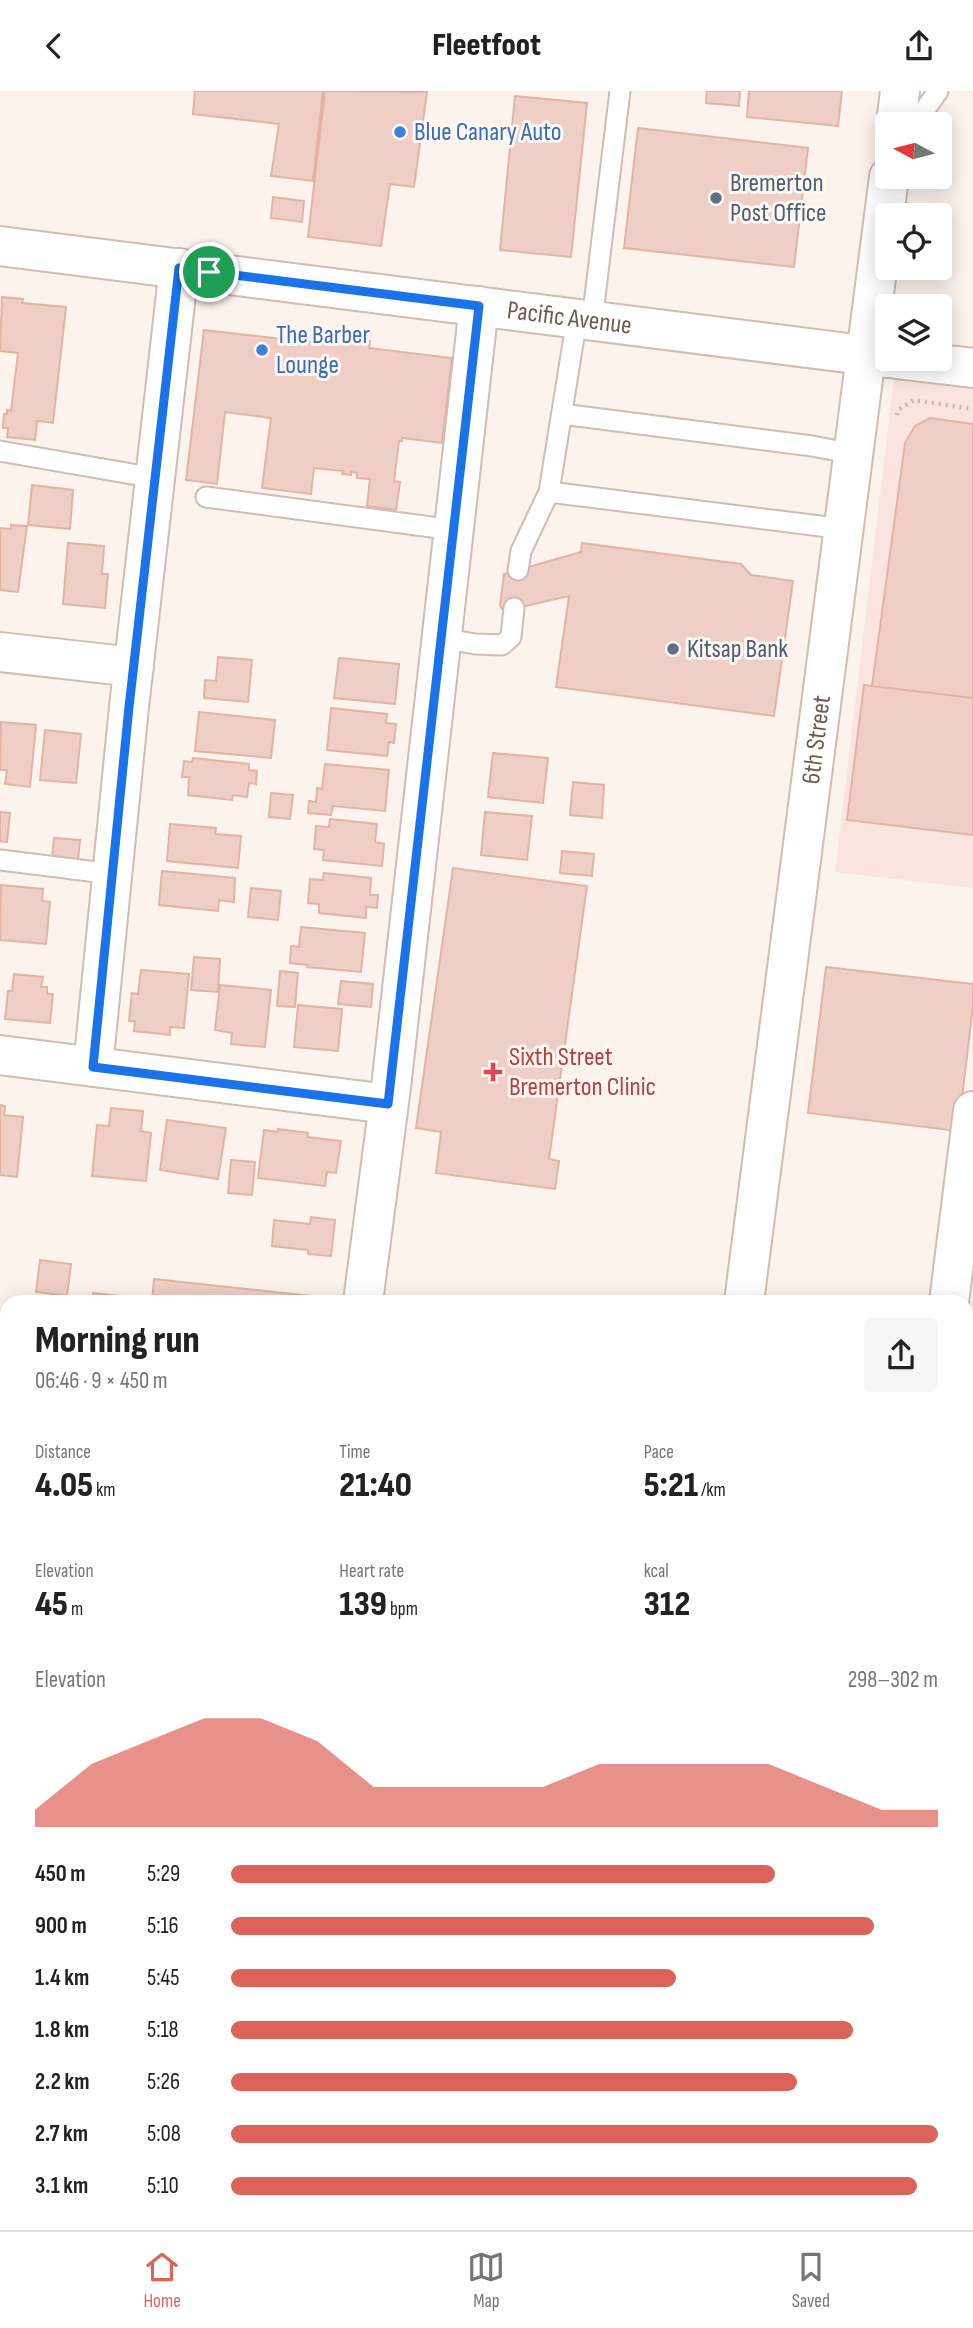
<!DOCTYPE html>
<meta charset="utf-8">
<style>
:root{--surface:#fff;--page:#f6f6f6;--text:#222;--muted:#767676;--line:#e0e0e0;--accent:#dd635a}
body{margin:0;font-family:"Sofia Sans Condensed",sans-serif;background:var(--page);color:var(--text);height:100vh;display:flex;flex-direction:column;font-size:26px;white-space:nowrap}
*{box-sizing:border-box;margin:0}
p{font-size:23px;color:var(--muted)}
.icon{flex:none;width:38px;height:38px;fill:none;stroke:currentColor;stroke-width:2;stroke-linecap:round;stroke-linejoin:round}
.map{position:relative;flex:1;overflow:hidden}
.drawer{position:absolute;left:0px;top:1204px;width:973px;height:936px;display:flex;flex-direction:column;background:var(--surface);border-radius:21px 21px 0 0;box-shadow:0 4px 18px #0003}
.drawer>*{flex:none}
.needle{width:46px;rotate:277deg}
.buttons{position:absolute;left:875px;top:21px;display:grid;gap:14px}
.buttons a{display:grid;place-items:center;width:77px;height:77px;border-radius:7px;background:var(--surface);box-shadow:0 4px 18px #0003;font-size:35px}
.pin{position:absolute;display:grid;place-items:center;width:60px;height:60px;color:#fff;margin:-30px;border:4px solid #fff;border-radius:50%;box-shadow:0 2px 7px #0007}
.round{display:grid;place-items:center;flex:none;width:74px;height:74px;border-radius:7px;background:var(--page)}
.overview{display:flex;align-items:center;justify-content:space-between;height:119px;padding:0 35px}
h1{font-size:38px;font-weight:800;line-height:52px}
.stats{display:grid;grid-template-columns:repeat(3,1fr);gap:10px;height:119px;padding:7px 35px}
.stats div{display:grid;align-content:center}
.stats b{font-size:35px;font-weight:800}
.stats small{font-size:19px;font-weight:400}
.stats p{font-size:19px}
.chart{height:196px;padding:14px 35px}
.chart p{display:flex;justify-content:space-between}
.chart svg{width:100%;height:126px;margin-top:7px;fill:var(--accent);opacity:.7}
ul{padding:0 35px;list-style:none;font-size:23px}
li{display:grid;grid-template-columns:112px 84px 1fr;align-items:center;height:52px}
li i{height:18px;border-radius:9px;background:var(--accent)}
header{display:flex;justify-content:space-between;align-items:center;height:91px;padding:0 35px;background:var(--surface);font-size:32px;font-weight:800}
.menu{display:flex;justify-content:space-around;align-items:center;height:98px;border-top:2px solid var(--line);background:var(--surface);font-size:19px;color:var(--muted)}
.menu a{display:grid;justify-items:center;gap:4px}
.menu .selected{color:var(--accent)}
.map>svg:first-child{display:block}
</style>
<header><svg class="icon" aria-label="back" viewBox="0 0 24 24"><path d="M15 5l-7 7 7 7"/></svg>Fleetfoot<svg class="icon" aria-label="share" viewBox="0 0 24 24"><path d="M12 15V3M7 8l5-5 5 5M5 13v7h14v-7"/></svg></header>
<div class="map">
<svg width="973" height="2139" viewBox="0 0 973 2139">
<rect width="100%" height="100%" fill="#fcf3ec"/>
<!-- residential -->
<path fill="#f3e4da" d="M966 1883H973V2014L966 2013Z
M0 1965H7V2133H80L79 2139H0Z"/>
<!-- commercial -->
<path fill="#fbe4e0" d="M894 287 973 296V797L835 781Z"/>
<!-- building -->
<path fill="#efcfc5" stroke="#e1b4a6" stroke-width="2" d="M195 0H323L313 90 271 85 279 33 193 23Z
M325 0 427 1 414 96 390 93 381 155 308 146Z
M707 0H740L739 15 706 12Z
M749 0H842L838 35 747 26Z
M515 5 587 12 571 166 500 159Z
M638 37 808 57 794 176 624 157Z
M273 106 304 110 302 131 271 127Z
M2 206 23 208 22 212 66 216 53 332 37 330 35 349 7 346 8 337H3L4 323H7V319L11 320 18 262 0 260Z
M204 239 326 253 327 245 370 250 369 257 452 267 442 352 402 347V350H399L394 390 400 391 396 419 367 415 370 388 357 387V382L351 381V384L342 383 343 380 314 377 311 403 262 397 271 327 225 321 217 393 186 389Z
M930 327 973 333V607L872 595 905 352 915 335Z
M32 394 73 399 70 438 28 434Z
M11 434 27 435 18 501 0 499V437L11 438Z
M68 452 104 455 102 483H108L105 517 63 513Z
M582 452 741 473 751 484 793 490 774 625 556 596 569 505 504 520 500 515 504 483 581 461Z
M218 566 252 569 248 611 204 607 205 589 216 590Z
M339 567 399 573 395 613 334 607Z
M864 594 973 607V744L847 729Z
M331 617 387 623 386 632 396 633 394 652 389 651 387 665 327 659Z
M199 621 275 629 271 667 195 660Z
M1 631 36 634 30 696 5 693 7 679H0Z
M45 639 81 643 76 692 40 689Z
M493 662 548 667 543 712 488 706Z
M193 667 249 673V679L257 680 256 693 249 692 247 706 233 704 232 709 188 704 189 686H182L184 670 192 671Z
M325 673 389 679 385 720 333 715 331 724 308 722 309 710 316 711 317 697 322 698Z
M573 691 604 694 602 727 570 724Z
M271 702 293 704 290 728 269 726Z
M0 721 10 722 7 751 0 750Z
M485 721 532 725 527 769 481 764Z
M330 728 377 733 375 751 384 753 382 775 323 769 324 759 314 758 316 735 329 736Z
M170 733 216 737 215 743 241 745 238 777 167 770Z
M54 747 80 749 78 771 52 768Z
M562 760 594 763 592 785 560 782Z
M453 777 587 795 549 1068 559 1070 555 1098 436 1082 441 1041 416 1037Z
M162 780 235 787 234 811 219 809 218 820 159 814Z
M324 782 371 787 370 804H378L377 817 366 816V827L319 822V813L308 812 310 788 323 789Z
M1 794 43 798 42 810 50 811 46 853 0 849Z
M251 797 281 800 278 829 248 826Z
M301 836 365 842 361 881 307 876V874L290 872 291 855 299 856Z
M194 866 220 868 218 901 191 899Z
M826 876 973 893V915L958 1040 808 1022Z
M141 879 189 883 184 937 170 936V944L134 940 135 930H129L132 902 138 903Z
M280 880 298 882 295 916 277 915Z
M14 883 43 886 41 896H47V903H53L50 932 5 928 8 900H12Z
M341 890 373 893 371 916 338 913Z
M220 894 271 899 265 956 231 953 232 942 215 939Z
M298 914 342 918 338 960 294 956Z
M0 1014 5 1015 4 1024 23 1026 17 1086 0 1084Z
M111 1017 143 1020 141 1040 151 1042 146 1090 92 1085 97 1034 109 1035Z
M167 1029 226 1037 218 1088 160 1079Z
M278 1038 308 1042V1046L341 1050 336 1082 327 1081 325 1095 258 1087 264 1039 278 1041Z
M231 1069 255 1071 252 1104 228 1102Z
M311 1126 335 1129 331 1165 308 1163V1159L272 1155 274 1129 310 1133Z
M40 1169 71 1173 67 1205 36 1201Z
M154 1188 329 1207V1211H152Z
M93 1202 140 1207 139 1211H92Z
M0 1246 7 1247 1 1319H0Z
M966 1290 973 1291V1336L966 1335Z
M966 1906 973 1907V1979L966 1978Z
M0 2064 7 2065V2119H0Z
M48 2133H72V2139H47Z
M405 2133H579L578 2139H404Z
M674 2133H822L821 2139H728Z"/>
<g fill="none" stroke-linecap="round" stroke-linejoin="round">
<defs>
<path id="lane" d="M915 33 938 0
M592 230 620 0
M562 323 812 355 854 363
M0 360 155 387
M549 401 844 438
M206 406 454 439
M518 479 521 460 549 401 577 227
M441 547 475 553 502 554 511 546 514 517
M0 769 113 783
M0 2020 7 2021
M382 2139 383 2133
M835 2139V2133"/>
<path id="street" d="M0 561 134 576
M0 964 388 1013
M93 976 129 616 179 177
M363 1211 391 996 479 215
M949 1211 973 1020
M0 1387H7
M966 1514 973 1515
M114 2139 115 2133"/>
<g id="secondary">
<path d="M896 33 900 0"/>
<path id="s1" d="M0 155 887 267"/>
<path d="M896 268 973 277"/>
<path id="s2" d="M744 1211 889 86"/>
<path d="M628 2139 629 2133"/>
</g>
</defs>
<!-- lane casing -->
<use href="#lane" stroke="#d0bcb4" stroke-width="23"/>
<!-- street casing -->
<use href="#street" stroke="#d0bcb4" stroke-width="42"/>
<!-- secondary casing -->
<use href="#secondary" stroke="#d3bbb1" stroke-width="42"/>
<!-- path -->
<path stroke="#d5b2a7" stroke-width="4.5" stroke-dasharray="2 5" stroke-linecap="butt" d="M897 324 898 319 914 309 973 318"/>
<!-- lane -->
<use href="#lane" stroke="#fff" stroke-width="19"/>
<!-- street -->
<use href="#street" stroke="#fff" stroke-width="38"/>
<!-- secondary -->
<use href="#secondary" stroke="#fff" stroke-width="38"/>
</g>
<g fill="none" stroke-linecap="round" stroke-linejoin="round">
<defs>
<path id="route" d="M179 177 479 215 388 1013 93 976 129 616Z"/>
</defs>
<!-- route casing -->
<use href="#route" stroke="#fff" stroke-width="14"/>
<!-- route -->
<use href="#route" stroke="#1a73e8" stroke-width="9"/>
</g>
<!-- markers -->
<g fill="#3f7fe0" stroke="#fef8f2" stroke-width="2.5">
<circle cx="400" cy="41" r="7"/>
<circle cx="262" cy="259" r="7"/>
</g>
<g fill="#5c6f8a" stroke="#fef8f2" stroke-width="2.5">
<circle cx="716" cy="107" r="7"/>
<circle cx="673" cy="558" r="7"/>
</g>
<path fill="#e0444e" stroke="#fef8f2" stroke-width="2.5" d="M489.5 970.5h7v7h7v7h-7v7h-7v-7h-7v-7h7z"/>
<g text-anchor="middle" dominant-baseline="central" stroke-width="6" stroke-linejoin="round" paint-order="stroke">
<!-- shop labels -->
<g font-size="26" fill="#366cbe" stroke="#fef8f2" text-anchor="start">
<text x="414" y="41">Blue Canary Auto</text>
<text x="276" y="244">The Barber<tspan x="276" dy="30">Lounge</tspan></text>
</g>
<!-- service labels -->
<g font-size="26" fill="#4e5e75" stroke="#fef8f2" text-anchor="start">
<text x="730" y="92">Bremerton<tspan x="730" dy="30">Post Office</tspan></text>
<text x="687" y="558">Kitsap Bank</text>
</g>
<!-- street labels -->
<g font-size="26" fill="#76574f" stroke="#fef8f2">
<text stroke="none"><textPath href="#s1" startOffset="574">Pacific Avenue</textPath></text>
<text stroke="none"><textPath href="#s2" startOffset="567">6th Street</textPath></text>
</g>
<!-- health labels -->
<g font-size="26" fill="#be3a42" stroke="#fef8f2" text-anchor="start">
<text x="509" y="966">Sixth Street<tspan x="509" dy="30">Bremerton Clinic</tspan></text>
</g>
</g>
</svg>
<div class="buttons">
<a><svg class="needle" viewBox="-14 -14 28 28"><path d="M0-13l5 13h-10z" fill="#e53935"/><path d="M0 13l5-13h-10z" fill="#767676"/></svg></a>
<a><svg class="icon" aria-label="locate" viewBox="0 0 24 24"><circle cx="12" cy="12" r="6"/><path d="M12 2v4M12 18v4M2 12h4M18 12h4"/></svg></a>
<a><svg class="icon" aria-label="layers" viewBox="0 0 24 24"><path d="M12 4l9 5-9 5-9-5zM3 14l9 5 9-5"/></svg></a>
</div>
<div class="pin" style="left:209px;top:181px;background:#1e9e55"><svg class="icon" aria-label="arrive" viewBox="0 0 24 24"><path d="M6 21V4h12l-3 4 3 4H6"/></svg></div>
<section class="drawer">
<div class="overview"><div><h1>Morning run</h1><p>06:46 · 9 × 450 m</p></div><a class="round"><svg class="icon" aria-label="share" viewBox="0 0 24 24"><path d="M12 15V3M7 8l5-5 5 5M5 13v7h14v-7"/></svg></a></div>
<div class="stats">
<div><p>Distance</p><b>4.05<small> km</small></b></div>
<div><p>Time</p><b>21:40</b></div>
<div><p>Pace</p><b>5:21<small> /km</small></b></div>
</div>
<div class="stats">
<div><p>Elevation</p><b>45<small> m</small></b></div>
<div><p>Heart rate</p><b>139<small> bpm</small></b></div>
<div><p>kcal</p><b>312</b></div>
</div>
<div class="chart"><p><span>Elevation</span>298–302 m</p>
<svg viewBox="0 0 160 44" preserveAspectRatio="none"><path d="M0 44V38L10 22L20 14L30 6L40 6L50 14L60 30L70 30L80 30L90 30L100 22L110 22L120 22L130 22L140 30L150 38L160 38V44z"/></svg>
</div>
<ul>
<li><b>450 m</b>5:29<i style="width:77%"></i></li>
<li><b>900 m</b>5:16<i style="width:91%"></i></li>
<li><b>1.4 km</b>5:45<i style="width:63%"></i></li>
<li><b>1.8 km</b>5:18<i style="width:88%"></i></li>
<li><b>2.2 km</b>5:26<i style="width:80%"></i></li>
<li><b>2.7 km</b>5:08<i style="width:100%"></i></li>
<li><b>3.1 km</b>5:10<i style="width:97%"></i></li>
</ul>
</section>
</div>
<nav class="menu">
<a class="selected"><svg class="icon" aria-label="home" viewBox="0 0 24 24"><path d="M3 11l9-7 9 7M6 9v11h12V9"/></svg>Home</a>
<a><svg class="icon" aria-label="map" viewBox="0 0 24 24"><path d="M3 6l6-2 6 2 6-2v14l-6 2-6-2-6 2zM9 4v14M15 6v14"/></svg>Map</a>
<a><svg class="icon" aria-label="saved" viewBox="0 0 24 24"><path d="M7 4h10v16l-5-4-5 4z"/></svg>Saved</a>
</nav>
